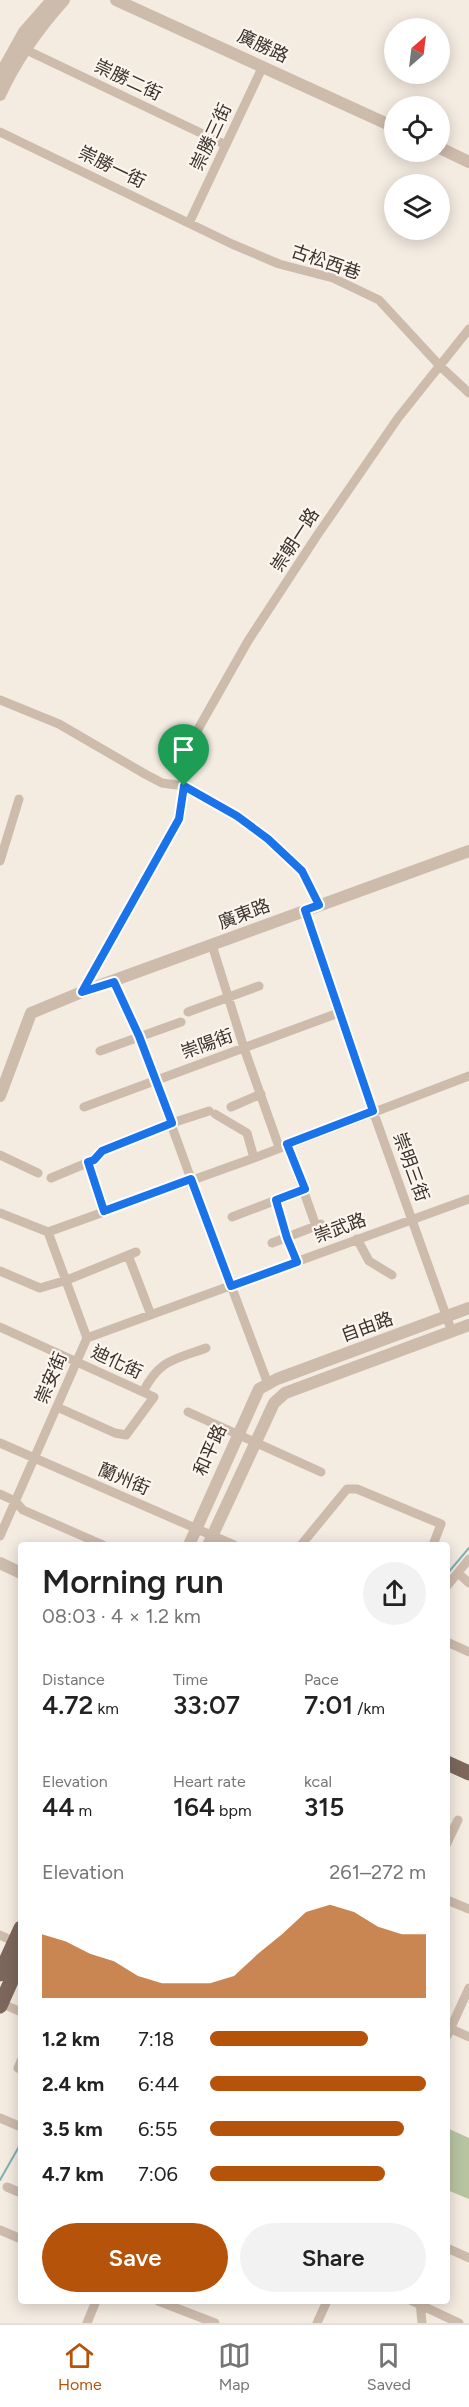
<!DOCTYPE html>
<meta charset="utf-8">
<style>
:root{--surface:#fff;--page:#f2f2f2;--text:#222;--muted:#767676;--line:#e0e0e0;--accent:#b45309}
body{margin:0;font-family:Figtree,"Noto Sans TC",sans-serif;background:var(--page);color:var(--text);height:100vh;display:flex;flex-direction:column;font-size:22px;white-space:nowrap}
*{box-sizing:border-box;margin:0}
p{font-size:20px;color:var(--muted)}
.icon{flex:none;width:33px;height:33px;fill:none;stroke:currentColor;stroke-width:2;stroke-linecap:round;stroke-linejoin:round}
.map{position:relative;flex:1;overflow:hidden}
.details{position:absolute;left:18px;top:1542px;width:432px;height:762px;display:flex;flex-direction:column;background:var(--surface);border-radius:6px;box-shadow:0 3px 15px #0003}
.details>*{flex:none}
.needle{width:39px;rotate:28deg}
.tools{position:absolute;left:384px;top:18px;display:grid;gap:12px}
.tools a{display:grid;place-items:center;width:66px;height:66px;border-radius:50%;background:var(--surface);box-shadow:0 3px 15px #0003;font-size:30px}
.pin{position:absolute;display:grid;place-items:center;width:51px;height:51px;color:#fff;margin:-62px -26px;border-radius:50% 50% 50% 0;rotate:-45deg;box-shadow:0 0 6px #0007}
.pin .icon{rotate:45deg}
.round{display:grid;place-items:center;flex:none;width:63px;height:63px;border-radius:32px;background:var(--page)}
.overview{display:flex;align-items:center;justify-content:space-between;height:102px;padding:0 24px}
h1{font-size:33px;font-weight:600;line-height:45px}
.figures{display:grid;grid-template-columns:repeat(3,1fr);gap:9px;height:102px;padding:6px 24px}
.figures div{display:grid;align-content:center}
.figures b{font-size:26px;font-weight:600}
.figures small{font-size:16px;font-weight:400}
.figures p{font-size:16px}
.chart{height:168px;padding:12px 24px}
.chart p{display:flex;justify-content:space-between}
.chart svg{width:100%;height:108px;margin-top:6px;fill:var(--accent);opacity:.7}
.primary-button{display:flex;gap:12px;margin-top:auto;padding:12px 24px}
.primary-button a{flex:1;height:69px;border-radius:36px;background:var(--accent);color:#fff;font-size:24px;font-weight:600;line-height:69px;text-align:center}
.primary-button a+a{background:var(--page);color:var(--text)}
ul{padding:0 24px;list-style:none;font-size:20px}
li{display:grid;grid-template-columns:96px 72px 1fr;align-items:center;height:45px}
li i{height:15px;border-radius:8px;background:var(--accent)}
.dock{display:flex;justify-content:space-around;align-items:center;height:84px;border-top:2px solid var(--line);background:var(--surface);font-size:16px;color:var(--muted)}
.dock a{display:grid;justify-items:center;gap:3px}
.dock .on{color:var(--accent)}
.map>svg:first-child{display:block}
</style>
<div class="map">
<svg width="469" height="2323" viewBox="0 0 469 2323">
<rect width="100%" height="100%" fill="#f4ebe1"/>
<!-- green -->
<path fill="#b8c4a0" d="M447 2128 469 2138V2199L447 2190Z"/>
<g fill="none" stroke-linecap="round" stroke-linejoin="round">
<!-- stream -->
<path stroke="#7fb0b2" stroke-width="2" d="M447 1574 469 1548
M0 2180 21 2143"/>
<!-- minor -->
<path stroke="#cdbbac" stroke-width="9" d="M20 47 226 145
M0 132 232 244 279 264 333 278 379 300 440 366 469 393
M189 223 263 66
M0 700 59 724 145 774 162 783 184 786 237 816 268 839 302 871 319 905
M0 861 19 799
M305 910 373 1111 452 1332
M212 945 244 1048 279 1147
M115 982 139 1036 191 1179 268 1384
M82 992 179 819 184 786 183 761 197 731 248 641 316 537 398 418 469 329
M188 1012 259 986
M100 1051 181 1022
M84 1107 341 1012
M231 1107 261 1094
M215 1114 247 1133 254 1158
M287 1144 316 1226
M0 1155 38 1173
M88 1162 104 1211
M51 1178 94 1160 102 1151 172 1123 209 1111
M276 1200 287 1238 297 1262
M0 1213 48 1232 254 1158 469 1076
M232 1217 305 1189
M357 1239 369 1261 392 1275
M272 1243 321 1224
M128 1255 151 1315
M0 1271 40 1288 67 1280 136 1252
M0 1327 154 1397 126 1435 115 1433 57 1407
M87 1338 469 1199
M143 1392C160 1359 174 1360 206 1348
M188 1412 321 1472
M0 1443 234 1545
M0 1494 15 1501 23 1510 103 1545
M0 1536 87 1338 48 1232
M301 1545 347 1489H357L441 1524 433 1545
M458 1573 469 1583
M447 1586 469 1559
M447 1642 469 1652
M447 1843 458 1820
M447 1900 469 1909
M0 1935 15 1942 19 1940
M1 2003 21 2012
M447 2027 469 2037
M447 2036 469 1988
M21 2061 18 2068 21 2070
M0 2118 21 2127
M7 2187 21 2193
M0 2230 21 2239
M447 2248 469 2258
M158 2301 215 2323
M412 2301 459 2323
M420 2302 422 2323
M87 2323 96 2301
M317 2323 327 2301"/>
<!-- tertiary -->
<path stroke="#cdbbac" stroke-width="12" d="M116 0 394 127
M0 75 24 32 52 0
M0 95C16 60 38 29 64 0
M440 148 469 162
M0 1096 31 1013 82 992 469 851
M189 1545 259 1389 277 1379 469 1308
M208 1545 274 1403 285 1393 469 1325
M0 1563 21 1573"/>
<!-- primary -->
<path stroke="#7d675c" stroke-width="15" d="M447 1763 469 1773
M0 1974 21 1928
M0 2006 21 1959"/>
</g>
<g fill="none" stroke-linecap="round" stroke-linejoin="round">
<defs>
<path id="route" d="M184 786 237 816 268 839 302 871 319 905 305 910 373 1111 287 1144 305 1189 276 1200 287 1238 297 1262 231 1286 191 1179 104 1211 88 1162 94 1160 102 1151 172 1123 139 1036 114 982 82 992 179 819Z"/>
</defs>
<!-- route casing -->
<use href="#route" stroke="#fff" stroke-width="12"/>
<!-- route -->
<use href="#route" stroke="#1a73e8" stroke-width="8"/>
</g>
<g text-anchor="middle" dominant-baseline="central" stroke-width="4.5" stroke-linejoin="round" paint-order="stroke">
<!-- street labels -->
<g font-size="18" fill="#3b302b" stroke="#fbf5ee">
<text transform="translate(263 46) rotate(25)">廣勝路</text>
<text transform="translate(128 80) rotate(25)">崇勝二街</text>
<text transform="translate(211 137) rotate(-65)">崇勝三街</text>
<text transform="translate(112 167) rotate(26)">崇勝一街</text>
<text transform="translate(326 262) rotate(19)">古松西巷</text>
<text transform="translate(295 540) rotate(-57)">崇朝一路</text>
<text transform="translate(244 914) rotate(-21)">廣東路</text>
<text transform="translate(207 1044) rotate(-20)">崇陽街</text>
<text transform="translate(411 1167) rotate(70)">崇明三街</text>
<text transform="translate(340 1228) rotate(-20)">崇武路</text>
<text transform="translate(367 1327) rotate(-20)">自由路</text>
<text transform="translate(117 1362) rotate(25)">迪化街</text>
<text transform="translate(51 1378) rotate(-67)">崇安街</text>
<text transform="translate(210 1450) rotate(-66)">和平路</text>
<text transform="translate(124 1479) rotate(23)">蘭州街</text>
</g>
</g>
</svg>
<div class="tools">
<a><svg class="needle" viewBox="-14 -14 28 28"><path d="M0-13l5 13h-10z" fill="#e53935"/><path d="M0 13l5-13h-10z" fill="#767676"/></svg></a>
<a><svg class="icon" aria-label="locate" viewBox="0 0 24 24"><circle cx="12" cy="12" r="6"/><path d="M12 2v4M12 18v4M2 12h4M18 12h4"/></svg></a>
<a><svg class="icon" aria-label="layers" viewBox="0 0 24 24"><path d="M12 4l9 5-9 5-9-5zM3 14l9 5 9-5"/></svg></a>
</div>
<div class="pin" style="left:184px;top:786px;background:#1e9e55"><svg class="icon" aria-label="arrive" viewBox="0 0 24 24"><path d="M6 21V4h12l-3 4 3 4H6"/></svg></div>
<section class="details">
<div class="overview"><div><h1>Morning run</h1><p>08:03 · 4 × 1.2 km</p></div><a class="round"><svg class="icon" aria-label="share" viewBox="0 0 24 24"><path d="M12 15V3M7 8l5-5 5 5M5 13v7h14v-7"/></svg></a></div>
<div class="figures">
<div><p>Distance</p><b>4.72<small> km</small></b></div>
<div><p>Time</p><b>33:07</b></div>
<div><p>Pace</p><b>7:01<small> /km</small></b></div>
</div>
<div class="figures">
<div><p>Elevation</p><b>44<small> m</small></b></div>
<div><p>Heart rate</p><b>164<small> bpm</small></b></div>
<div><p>kcal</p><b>315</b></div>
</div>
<div class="chart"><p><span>Elevation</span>261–272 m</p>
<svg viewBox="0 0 160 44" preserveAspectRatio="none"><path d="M0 44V18L10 21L20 26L30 29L40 35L50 38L60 38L70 38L80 35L90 26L100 18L110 9L120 6L130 9L140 15L150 18L160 18V44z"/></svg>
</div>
<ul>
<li><b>1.2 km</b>7:18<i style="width:73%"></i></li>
<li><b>2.4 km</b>6:44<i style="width:100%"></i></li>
<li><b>3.5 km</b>6:55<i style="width:90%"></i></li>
<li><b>4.7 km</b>7:06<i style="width:81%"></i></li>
</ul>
<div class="primary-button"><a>Save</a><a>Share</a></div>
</section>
</div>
<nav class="dock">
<a class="on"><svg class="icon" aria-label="home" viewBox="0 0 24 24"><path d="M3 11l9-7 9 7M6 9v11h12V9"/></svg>Home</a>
<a><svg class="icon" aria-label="map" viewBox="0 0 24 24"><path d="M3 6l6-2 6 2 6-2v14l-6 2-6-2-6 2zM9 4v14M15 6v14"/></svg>Map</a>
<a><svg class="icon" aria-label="saved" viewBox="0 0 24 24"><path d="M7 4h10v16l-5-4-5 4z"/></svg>Saved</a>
</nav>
